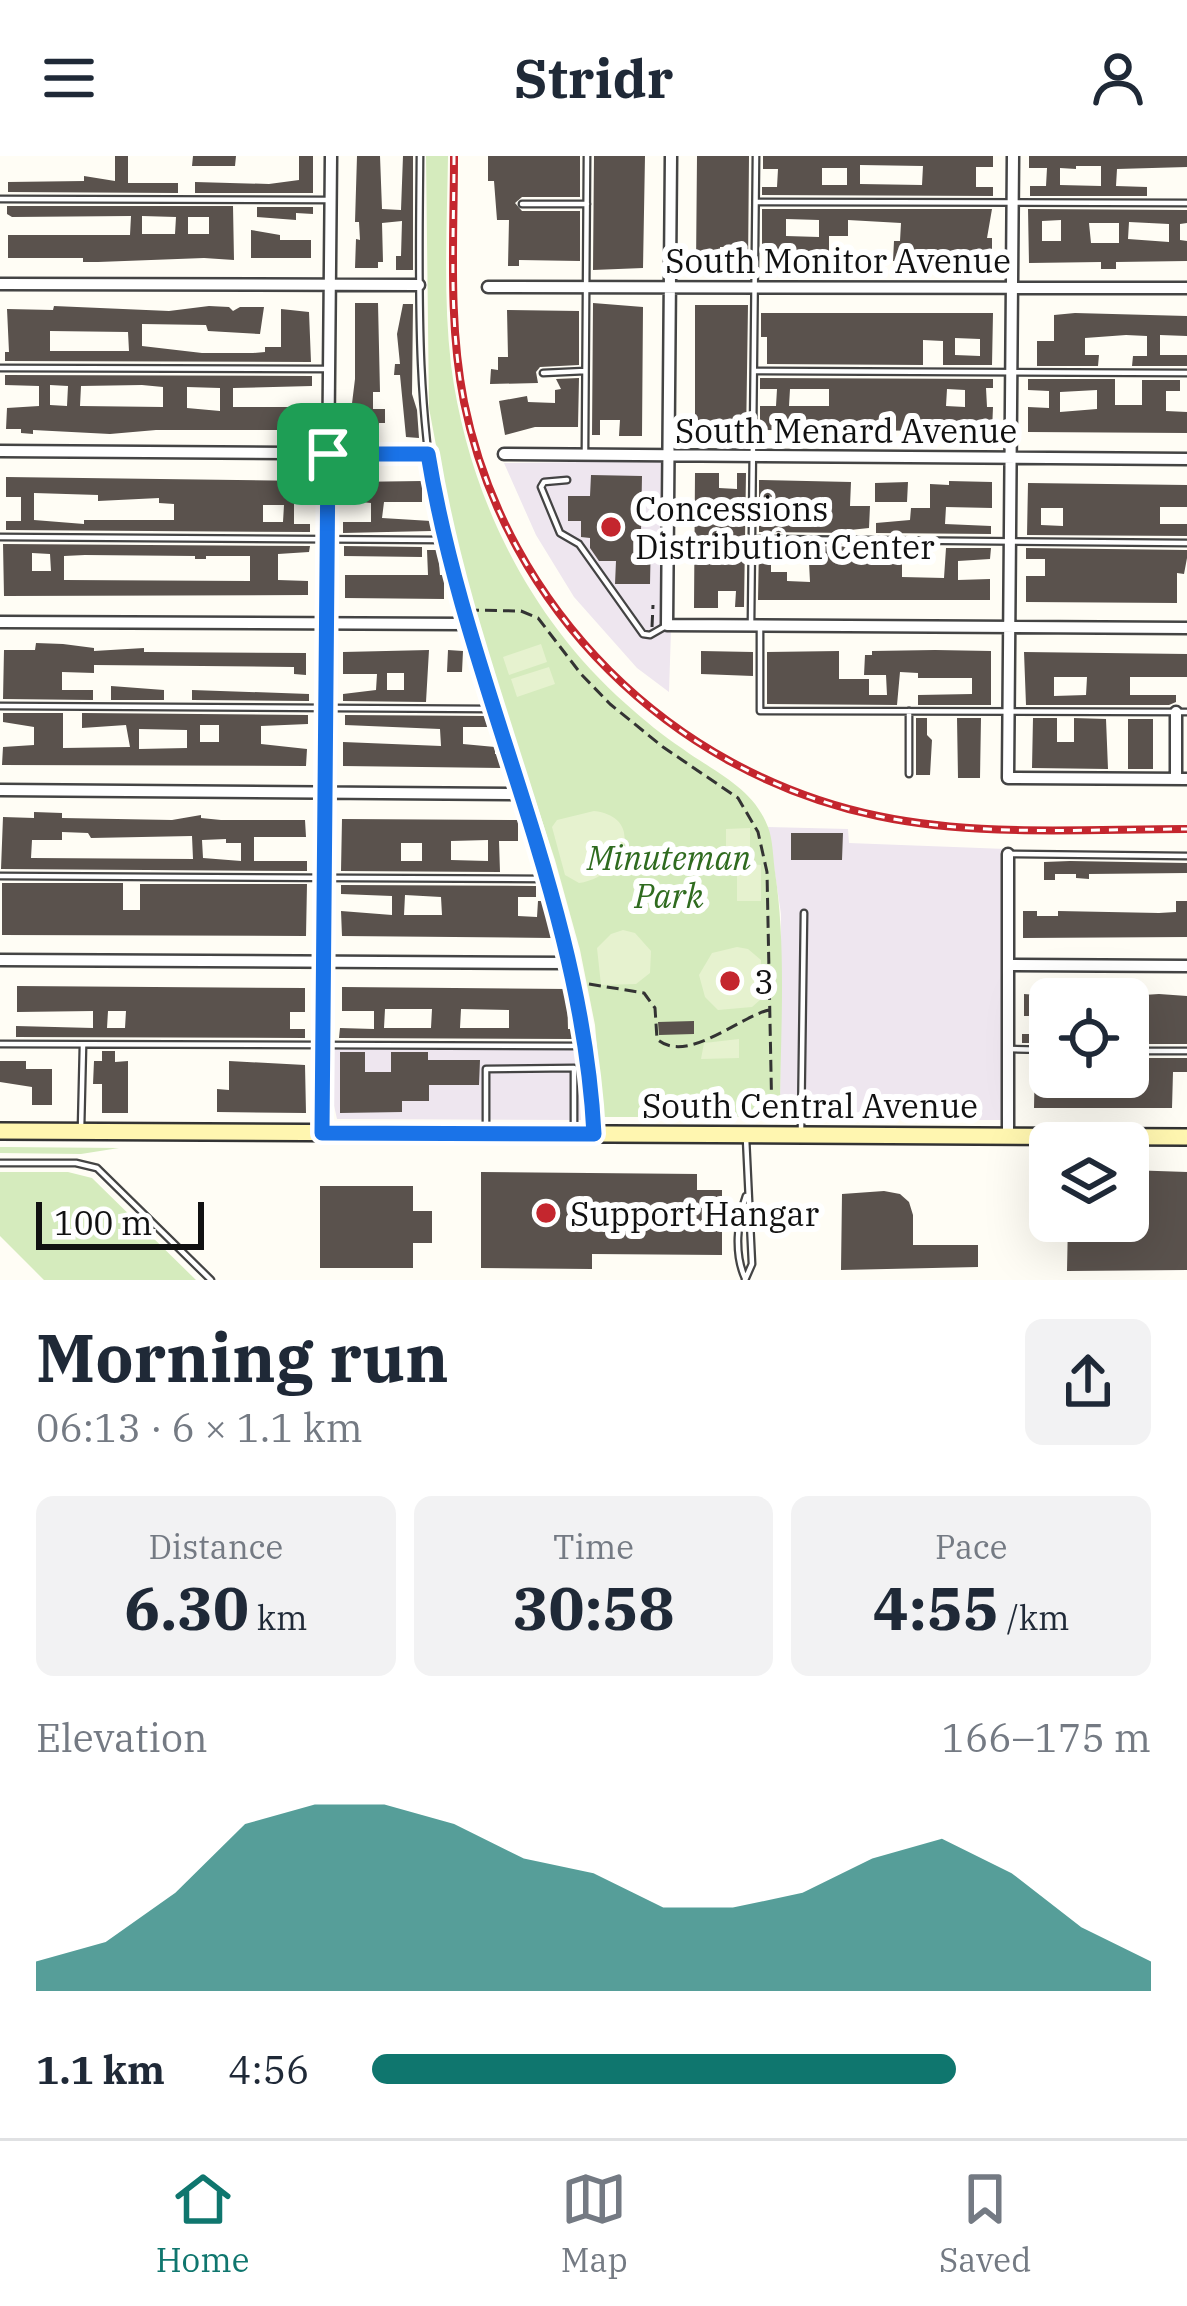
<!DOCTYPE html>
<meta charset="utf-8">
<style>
:root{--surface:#fff;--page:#f2f2f3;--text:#1f2937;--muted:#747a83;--line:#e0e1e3;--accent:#0f766e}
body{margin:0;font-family:"IBM Plex Serif",serif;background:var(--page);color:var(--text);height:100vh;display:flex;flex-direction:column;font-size:45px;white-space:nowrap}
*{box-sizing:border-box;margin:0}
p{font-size:39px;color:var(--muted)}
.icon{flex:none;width:66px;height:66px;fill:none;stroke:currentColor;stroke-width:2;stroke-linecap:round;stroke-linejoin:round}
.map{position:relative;height:1124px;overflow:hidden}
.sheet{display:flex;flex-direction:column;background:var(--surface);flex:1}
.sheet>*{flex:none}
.controls{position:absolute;left:1029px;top:822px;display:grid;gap:24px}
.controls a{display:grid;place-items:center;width:120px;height:120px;border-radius:18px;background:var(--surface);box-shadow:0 12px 48px #0002;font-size:60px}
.scale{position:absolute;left:36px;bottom:30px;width:168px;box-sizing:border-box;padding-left:12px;border:6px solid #111;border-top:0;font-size:33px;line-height:42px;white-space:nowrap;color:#111;-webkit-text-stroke:9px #fff;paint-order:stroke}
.pin{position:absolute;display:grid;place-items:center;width:102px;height:102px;color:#fff;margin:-51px;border-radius:24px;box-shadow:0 6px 18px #0006}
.round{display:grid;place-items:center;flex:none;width:126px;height:126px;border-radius:18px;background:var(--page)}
.headline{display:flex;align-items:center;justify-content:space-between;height:204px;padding:0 36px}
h1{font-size:66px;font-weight:800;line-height:90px}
.stats{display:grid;grid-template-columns:repeat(3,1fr);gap:18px;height:204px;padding:12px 36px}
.stats div{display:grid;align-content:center;border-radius:18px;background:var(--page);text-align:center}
.stats b{font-size:60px;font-weight:800}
.stats small{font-size:33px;font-weight:400}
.stats p{font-size:33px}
.chart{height:336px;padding:24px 36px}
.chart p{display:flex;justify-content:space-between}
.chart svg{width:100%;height:216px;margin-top:12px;fill:var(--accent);opacity:.7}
ul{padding:0 36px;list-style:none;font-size:39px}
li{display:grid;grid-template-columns:192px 144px 1fr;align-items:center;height:90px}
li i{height:30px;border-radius:15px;background:var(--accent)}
header{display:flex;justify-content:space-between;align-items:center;height:156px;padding:0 36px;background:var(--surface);font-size:54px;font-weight:800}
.tab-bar{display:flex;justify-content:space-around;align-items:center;height:168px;border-top:3px solid var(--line);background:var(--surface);font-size:33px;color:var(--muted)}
.tab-bar a{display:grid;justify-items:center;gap:6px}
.tab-bar .active{color:var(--accent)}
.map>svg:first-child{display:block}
</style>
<header><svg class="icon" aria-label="menu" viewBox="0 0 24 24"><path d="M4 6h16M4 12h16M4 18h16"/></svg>Stridr<svg class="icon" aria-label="person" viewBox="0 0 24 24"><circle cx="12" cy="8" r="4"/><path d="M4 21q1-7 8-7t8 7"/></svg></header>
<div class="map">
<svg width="1187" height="1124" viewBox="0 0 1187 1124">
<rect width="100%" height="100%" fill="#fffdf5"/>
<!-- industrial -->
<path fill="#eee6ef" d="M662 305 661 473 671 474 669 536 637 512 574 441 536 379 504 307Z
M768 671 848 673 849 687 1006 693 1004 964H780L781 758Z
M331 890H583L588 964 337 963 331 936Z"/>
<!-- green -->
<path fill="#d5ebbd" d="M426 0H448C447 69 443 140 451 209 468 338 528 461 626 548 644 564 663 580 683 593 714 616 753 631 768 671 773 684 773 702 775 716 787 796 780 880 780 961H603L595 869 580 794 555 704 474 459 453 380 429 252Z
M0 991H7L119 992 81 998 0 997Z
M0 1016H68L92 1022 196 1124H44L0 1080Z"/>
<!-- pitch -->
<path fill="#e6f2cf" d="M541 488 547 506 509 519 503 501Z
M549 511 555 528 517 541 511 523Z
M594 655C647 661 624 721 579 727L565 719 552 671 557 664Z
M750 672V708L761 709V745H737V710H726V673Z
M623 774 635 777 651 795 650 817 636 828 601 829 597 792 611 778Z
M737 791 748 793 761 804 760 844 752 851 718 854 705 841 699 819 712 797Z
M739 883V902L701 903 704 887Z"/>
<!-- building -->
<path fill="#5a524d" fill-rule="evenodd" d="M115 0H128V27H178V37L8 36V26L84 25V20L115 25Z
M193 0H236L235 10H192Z
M299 0H313V37H195V26L269 28 299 24Z
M357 0H380L382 53 401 54 403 0H413V114H396V100H401L402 65 382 67 383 106H378V112H355L356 83 360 84 359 66H355Z
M488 0H580V41H522L515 47 522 55H580V105L519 104V110H508L509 64H497L494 25H488Z
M594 0H645L643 112 593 114Z
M697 0H749L748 114H739V91H720V113L696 112Z
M763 0H993V11H976V31H993V40L762 39V31H777L778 13H763ZM860 9 923 10 922 29 860 28ZM822 12H847V29H822Z
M1029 0H1187V11L1117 13 1116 30 1147 31V40H1030V30H1046L1047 12H1029ZM1076 10H1101V30L1060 29V12L1076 13Z
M7 50H233L234 104 204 102 98 106H83V102H8V79H130L131 60 12 61 7 58ZM142 60 176 61 175 78H142ZM188 61H209V78H188Z
M257 51H313V58L296 57V64L257 61Z
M762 53H992L987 82H992V106L893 105 894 85H900L901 67 848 64V80H829V100H804V106H762ZM786 63 819 64V81L786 80Z
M1028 53 1187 54V67L1180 68V84L1187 85V105L1116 106V113H1101V106L1029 107ZM1061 64V85H1042V65ZM1129 66 1169 68V86L1128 83ZM1089 67H1119V87H1091Z
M251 74 280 79V84H311V102H251Z
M355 147H378L380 236H373V253H385V267H379L378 280H348L355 223Z
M593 147 643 151 642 280H619L620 264H600V279H592Z
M403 148H413L412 238 417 254 419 282 406 281 400 219H394L395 208H400L397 178Z
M695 149H748L746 283 695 281Z
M54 150 169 155 209 150 229 151 233 155 240 151H264L260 178 208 175 206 169 142 168V190L202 197H253L265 196V191H281V153L309 156 311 206 5 205V196H9L7 153 53 154ZM50 175 128 176 129 195H50Z
M507 154 579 155V209L540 211 536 216 538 227 490 228 491 213 498 214V201H508Z
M761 157H993L992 209H943V185L923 184V209L767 208V181H761ZM955 182 980 183V200L955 199Z
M1075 157 1187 160V180L1160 179V199H1187V210H1132L1133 200H1147V180L1126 179 1085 182V199H1099L1098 210H1037V185H1054V159Z
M5 219 312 220V230L233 232V251H309V274H156L110 278 33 274V278L21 277V273H6L7 252 39 250V230L5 229ZM50 229 68 230 67 250 50 249ZM142 229 163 231V251L80 250 81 230ZM187 231 220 232V255L187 252Z
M579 222 578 271H535L505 279 499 245 527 240 528 246 555 247V234L561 233 556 223Z
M760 222 993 223V232H986L987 251H993L992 275 760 274V250H776L777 233H760ZM790 233H829V250H789ZM947 233 965 234V251L946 250Z
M1028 223H1115V249H1142V224H1180V235H1166V255L1187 256V277L1028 276V251L1049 252V235L1028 234ZM1097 234V253L1060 256V236Z
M695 317H719V332L737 333V317H746L744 451H735L736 435H718V452H694Z
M591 319 642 320 641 377 651 378 650 428H615L616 405H599L590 392V382L581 381V365H568V340H590Z
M6 321 309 325V348H294V368H310V376L6 374V365H21V341H6ZM34 337 98 339V345L159 342V347L174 348V364H84V368L34 364ZM263 349H284L283 366H263Z
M759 324 851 326 850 350H870L869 372 850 374V377L759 376ZM770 349H798V368L770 367Z
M422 325V346H384L382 362 431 365V375L343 377V366H371V347L350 345V326Z
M949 325 992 326V352L946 351 945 368 991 370V378L876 377V367L910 364 911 352H930V328L949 329Z
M908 326 907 346H875V327Z
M1028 327 1187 329V351H1160V368H1187V380L1027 379ZM1041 352H1063V370L1041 369Z
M3 388 310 390 309 396 278 398V424L308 425V439L4 440ZM32 397 50 398 51 415H32ZM85 399 195 400V403H206V400H250V425L64 424V400Z
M344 390 422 391V401L344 400Z
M759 390 929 391V405L902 404V421L944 422 946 392H991L990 403 958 405V424L990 423V444H758ZM771 399 795 400V406H809L810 426 787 425V416H771Z
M1026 392 1187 394V402L1184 418 1177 417V447L1026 446V420H1045V403H1026Z
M427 394H438L440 419H444V443L345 442V419H428Z
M36 487 63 488 94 492V495L144 492V496L306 497V519L294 518V511L94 509V517L62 516V534H93V544L3 543 4 494H35Z
M429 494 426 546 343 545V538L376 534 377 518H343V496ZM387 517H404V534H387Z
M448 494 463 495 462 516H447Z
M935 494 991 495V549H918V539L972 538V522H918V517L900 516 897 549 767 548V496L839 495V523H869V539H887L886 519H864L865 499H872V495Z
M701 495 753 496V520L701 518Z
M1024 496 1187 498V521H1130V539H1176V546L1169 549H1026ZM1054 521H1087L1086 539 1054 540Z
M111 530 164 534V544H111Z
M192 534 309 538V545L192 544Z
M3 557H63V592L130 591 126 569 82 572V557L308 559V568L261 570V588L307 593 306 610 2 609 3 591 34 589V571L3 566ZM200 569H219V586H200ZM139 573 187 574V592L139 593Z
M345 559 488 560V571H463V588L495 591V598H501V612L343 610V586L441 590 440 573 345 569Z
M916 562H927V579L932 584 930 619H916Z
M957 562H981L980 622H958Z
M1033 562H1057V586H1074V562L1106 563 1108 613 1032 612Z
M1128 563H1153V613H1128Z
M34 656 62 657V662L172 664 201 659V662L221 664H305L306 681H254V705H307V715L1 713 3 661 34 662ZM62 676 88 677 91 682 192 680 193 703 31 702 32 684H62ZM226 683V687H241V705L203 702 202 684Z
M342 663 518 664V685H499L500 716 341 715ZM488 684V705L451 704V685ZM401 687H422V705H401Z
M791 677H843L842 704H791Z
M1070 705 1187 707V717L1089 718V723L1076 722V718H1055V724H1044V706Z
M2 727H123V754H140V728H307L306 780 2 779Z
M341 729 536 730V741H518V760L537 761 538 745H546L551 782 342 780 341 755 392 759V740L341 738ZM405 739 441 741 442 759H404Z
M1176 745H1187V781L1023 782V755H1037V760H1058V755L1159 757 1176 756Z
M17 830 305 832V856H290V873H305V882L16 881V870L93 872V855L17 856ZM108 855H126L125 872H107Z
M342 831 567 833 568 873H575L577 883 339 882 340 872 374 873V855H342ZM385 853H432L431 872H384ZM461 853 509 854V872H460Z
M1024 838 1050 840V887H1022V878H1039V860H1024Z
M1159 838 1187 840V888H1128V840Z
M694 865V878L659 879 658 866Z
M102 895H115V906L128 905V957H102V928H93L94 905H102Z
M340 896H365V916H391V896H428V904H480L479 929H429V945H402V956L340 957Z
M1035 900 1050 901V921L1128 923V902H1187V916H1173L1172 952H1034Z
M0 905H26V913H52V949H32V931L0 926Z
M229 905 305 909 306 957 217 956V933L229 934Z
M1128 1014 1187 1016V1114L1067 1115 1068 1065H1128Z
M481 1016 697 1018V1034H722V1099L592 1098V1113L481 1112Z
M320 1030H413V1055H432V1087H413V1112H320Z
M884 1035 900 1038 909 1046 913 1059V1089H978V1111L841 1114 842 1038Z"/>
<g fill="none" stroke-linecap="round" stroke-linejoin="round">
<defs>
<path id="service" d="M420 0C419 128 415 256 442 382 455 441 476 499 495 557 539 694 585 827 594 972
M0 43 330 44
M756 46 1187 47
M522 48H587
M0 212 329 213
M755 215 1187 217
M543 217 585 215
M585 294 587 0
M567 324 544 326 541 331 560 377 579 388 643 478 650 479 664 471
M0 381 442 384
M752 383 1187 387
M751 470 756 0
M760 472V555L1187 556
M0 550 492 553
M909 555V618
M1008 698 1187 700
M0 720 546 723
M0 888 588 890
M1009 893 1050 894
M1128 895H1187
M81 973 83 889
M801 974 804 757
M486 976V913L574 912V972
M0 1007H76L97 1012 211 1124
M745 1122C734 1098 737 1065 746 1040
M745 1124 752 1108 746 982"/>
<path id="minor" d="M671 0 667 469 1187 472
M1013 0 1008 622 1187 623
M0 128 419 129
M488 131 1187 132
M0 295 427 298
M504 298 1187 303
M0 466 465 468
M1176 623V556
M0 634 521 638
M1008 698V980
M0 804 572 807
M1008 809 1187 810
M322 977 331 0"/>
<path id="secondary" d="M0 975 1187 981"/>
</defs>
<!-- service casing -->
<use href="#service" stroke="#444" stroke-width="9"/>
<!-- minor casing -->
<use href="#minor" stroke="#444" stroke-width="15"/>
<!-- secondary casing -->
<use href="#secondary" stroke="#333" stroke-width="20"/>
<!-- path -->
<path stroke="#333" stroke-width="3" stroke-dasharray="12 6" stroke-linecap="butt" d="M467 454 521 455 538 462 581 518 610 548 663 591 738 642 758 676 767 716 772 965
M652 471 653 449
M589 828 644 837 655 852 657 883C686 909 739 861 769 854"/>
<!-- service -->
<use href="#service" stroke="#fff" stroke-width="4.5"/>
<!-- minor -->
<use href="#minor" stroke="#fff" stroke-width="10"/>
<!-- secondary -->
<use href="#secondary" stroke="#fff6b0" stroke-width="15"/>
<defs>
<path id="rail" d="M454 0C454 82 448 165 464 246 506 453 671 617 878 660 978 681 1085 673 1187 673"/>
</defs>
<!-- rail casing -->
<use href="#rail" stroke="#c4262e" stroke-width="8"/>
<!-- rail -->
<use href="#rail" stroke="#fff" stroke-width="3" stroke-dasharray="9" stroke-linecap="butt"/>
</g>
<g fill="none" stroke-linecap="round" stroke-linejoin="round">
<defs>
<path id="route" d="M328 298H428C466 532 582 740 594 978L322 977Z"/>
</defs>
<!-- route casing -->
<use href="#route" stroke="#fff" stroke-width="24"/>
<!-- route -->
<use href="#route" stroke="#1a73e8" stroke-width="15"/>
</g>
<!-- markers -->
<g fill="#c4262e" stroke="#fff" stroke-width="4.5">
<circle cx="611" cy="371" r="12"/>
<circle cx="730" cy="825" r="12"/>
<circle cx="546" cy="1057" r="12"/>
</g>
<g text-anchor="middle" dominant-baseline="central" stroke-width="12" stroke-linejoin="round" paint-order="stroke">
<!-- street labels -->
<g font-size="33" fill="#111" stroke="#fff">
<text x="838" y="104">South Monitor Avenue</text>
<text x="846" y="274">South Menard Avenue</text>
<text x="810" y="949">South Central Avenue</text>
</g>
<!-- poi labels -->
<g font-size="33" fill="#111" stroke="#fff" text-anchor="start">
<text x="635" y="352">Concessions<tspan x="635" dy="38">Distribution Center</tspan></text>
<text x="754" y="825">3</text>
<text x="570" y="1057">Support Hangar</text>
</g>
<!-- park labels -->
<g font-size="33" font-style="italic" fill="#2f6b1f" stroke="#fff">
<text x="669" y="701">Minuteman<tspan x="669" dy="38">Park</tspan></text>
</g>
</g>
</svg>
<div class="controls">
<a><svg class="icon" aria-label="locate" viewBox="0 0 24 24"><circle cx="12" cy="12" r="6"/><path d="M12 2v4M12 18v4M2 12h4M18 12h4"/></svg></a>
<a><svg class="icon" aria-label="layers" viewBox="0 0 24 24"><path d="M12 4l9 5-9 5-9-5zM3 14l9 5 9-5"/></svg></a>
</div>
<div class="scale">100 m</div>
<div class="pin" style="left:328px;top:298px;background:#1e9e55"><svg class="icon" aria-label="arrive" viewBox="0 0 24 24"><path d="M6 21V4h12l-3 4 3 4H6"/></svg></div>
</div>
<section class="sheet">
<div class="headline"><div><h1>Morning run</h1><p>06:13 · 6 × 1.1 km</p></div><a class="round"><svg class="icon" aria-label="share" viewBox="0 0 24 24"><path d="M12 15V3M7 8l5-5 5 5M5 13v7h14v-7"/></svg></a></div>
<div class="stats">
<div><p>Distance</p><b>6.30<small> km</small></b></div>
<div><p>Time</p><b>30:58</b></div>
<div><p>Pace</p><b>4:55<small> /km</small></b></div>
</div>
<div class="chart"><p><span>Elevation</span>166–175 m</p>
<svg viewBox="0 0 160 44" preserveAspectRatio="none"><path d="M0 44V38L10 34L20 24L30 10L40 6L50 6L60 10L70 17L80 20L90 27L100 27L110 24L120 17L130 13L140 20L150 31L160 38V44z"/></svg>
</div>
<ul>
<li><b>1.1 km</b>4:56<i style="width:75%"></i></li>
</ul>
</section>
<nav class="tab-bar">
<a class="active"><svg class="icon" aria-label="home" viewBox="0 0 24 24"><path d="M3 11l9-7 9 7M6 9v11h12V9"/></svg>Home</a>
<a><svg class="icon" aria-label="map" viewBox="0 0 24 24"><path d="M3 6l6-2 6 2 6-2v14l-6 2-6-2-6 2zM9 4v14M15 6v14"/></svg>Map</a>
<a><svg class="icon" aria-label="saved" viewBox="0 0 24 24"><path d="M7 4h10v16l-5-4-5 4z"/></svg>Saved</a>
</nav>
